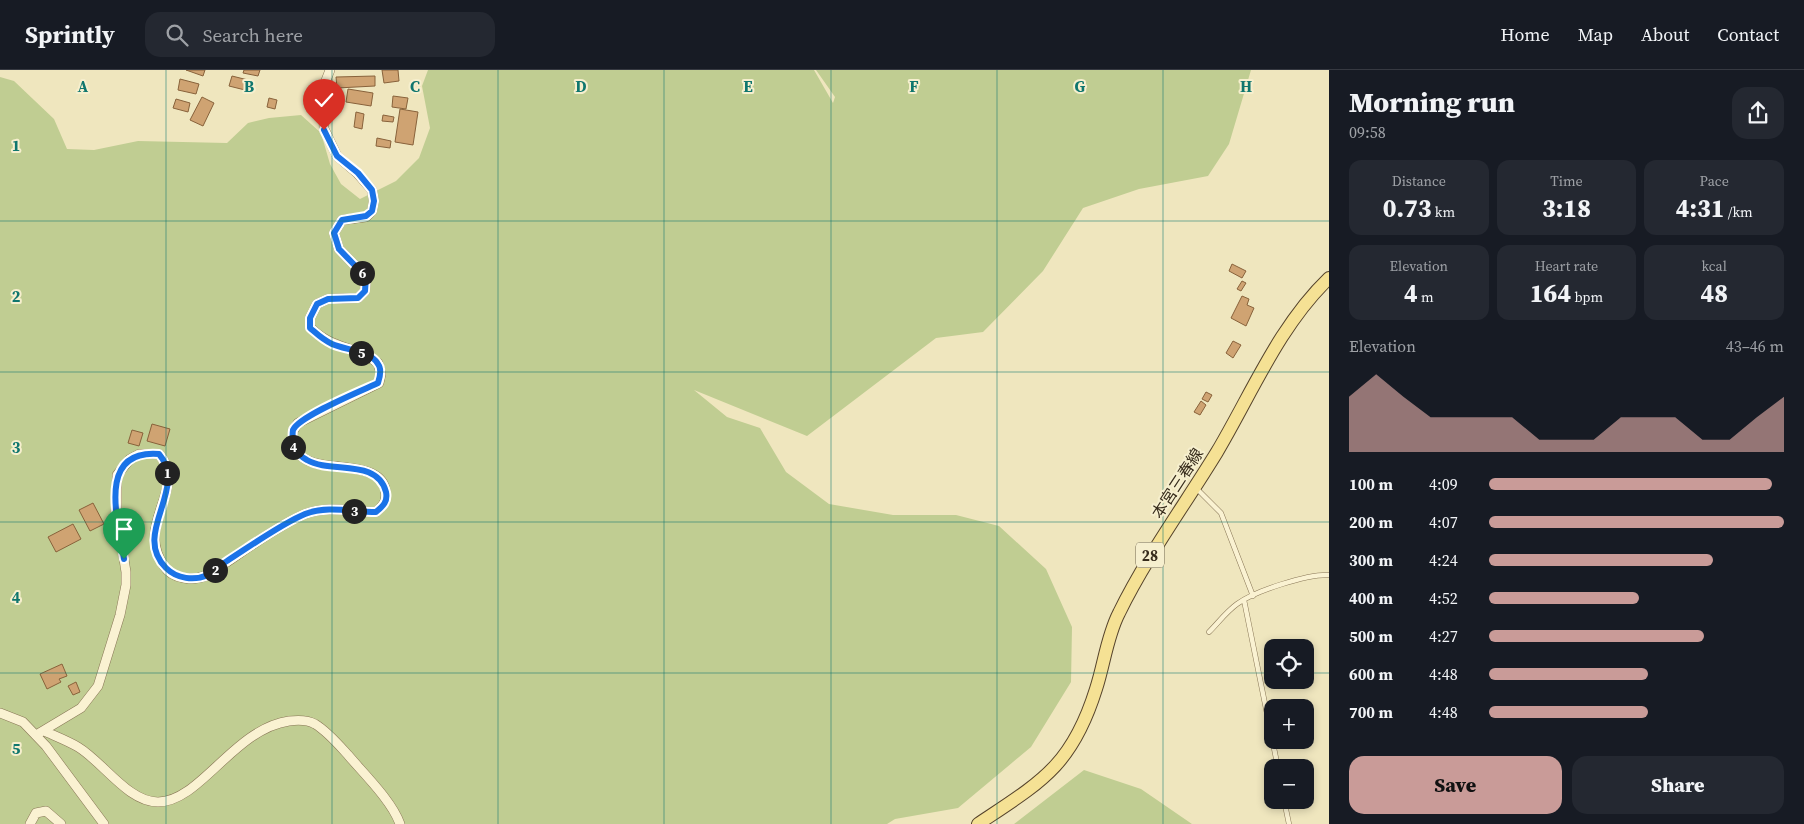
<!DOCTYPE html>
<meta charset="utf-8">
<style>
:root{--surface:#171b24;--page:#242831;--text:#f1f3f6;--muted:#9ea1a6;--line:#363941;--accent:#c99b98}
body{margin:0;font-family:"Source Serif 4","Noto Sans JP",serif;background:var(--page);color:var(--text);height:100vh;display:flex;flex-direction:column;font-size:19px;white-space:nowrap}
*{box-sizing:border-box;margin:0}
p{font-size:16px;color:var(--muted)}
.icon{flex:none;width:28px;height:28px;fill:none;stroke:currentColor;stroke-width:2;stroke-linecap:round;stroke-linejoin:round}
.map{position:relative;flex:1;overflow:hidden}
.sheet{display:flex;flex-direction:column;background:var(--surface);width:475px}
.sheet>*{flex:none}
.tools{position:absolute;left:1264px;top:569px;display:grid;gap:10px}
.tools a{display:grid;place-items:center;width:50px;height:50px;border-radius:10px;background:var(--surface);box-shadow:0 2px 8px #0003;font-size:25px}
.pin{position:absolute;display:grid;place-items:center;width:42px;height:42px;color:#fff;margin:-51px -21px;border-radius:50% 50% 50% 0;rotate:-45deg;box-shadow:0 0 5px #0007}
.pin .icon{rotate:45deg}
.km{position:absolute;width:25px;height:25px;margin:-12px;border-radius:50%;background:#222;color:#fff;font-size:14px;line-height:25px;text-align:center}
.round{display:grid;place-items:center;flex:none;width:52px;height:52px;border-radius:15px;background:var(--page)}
.summary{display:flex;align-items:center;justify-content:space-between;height:85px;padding:0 20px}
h1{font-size:28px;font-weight:800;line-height:38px}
.stats{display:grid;grid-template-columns:repeat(3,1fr);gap:8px;height:85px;padding:5px 20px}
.stats div{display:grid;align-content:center;border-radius:12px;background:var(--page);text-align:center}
.stats b{font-size:25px;font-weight:800}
.stats small{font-size:14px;font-weight:400}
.stats p{font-size:14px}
.chart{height:140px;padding:10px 20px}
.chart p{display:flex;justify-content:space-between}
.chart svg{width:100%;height:90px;margin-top:5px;fill:var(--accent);opacity:.7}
.primary-button{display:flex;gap:10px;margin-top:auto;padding:10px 20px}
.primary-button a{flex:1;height:58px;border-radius:15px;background:var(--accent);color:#111;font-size:20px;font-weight:800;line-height:58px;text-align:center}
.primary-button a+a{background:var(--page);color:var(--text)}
ul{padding:0 20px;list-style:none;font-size:16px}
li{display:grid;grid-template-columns:80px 60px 1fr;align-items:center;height:38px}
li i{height:12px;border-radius:6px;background:var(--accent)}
header{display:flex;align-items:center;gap:30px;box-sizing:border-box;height:70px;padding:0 25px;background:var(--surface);border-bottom:1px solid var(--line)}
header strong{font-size:24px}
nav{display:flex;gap:28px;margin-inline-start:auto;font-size:18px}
.search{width:350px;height:45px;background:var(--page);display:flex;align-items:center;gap:12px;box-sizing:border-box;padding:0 18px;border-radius:15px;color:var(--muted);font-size:19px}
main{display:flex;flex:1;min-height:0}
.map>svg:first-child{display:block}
</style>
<header>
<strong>Sprintly</strong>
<div class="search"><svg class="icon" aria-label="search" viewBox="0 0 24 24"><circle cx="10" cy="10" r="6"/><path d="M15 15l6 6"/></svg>Search here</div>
<nav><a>Home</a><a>Map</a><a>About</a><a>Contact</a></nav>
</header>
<main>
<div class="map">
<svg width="1329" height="754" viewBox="0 0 1329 754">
<rect width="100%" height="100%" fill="#efe6be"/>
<!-- green -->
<path fill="#c0cd92" d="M428 0H814L833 33 835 27 816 0H1251L1229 74 1208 106 1139 119 1083 138 1043 201 983 262 936 268 807 366 694 320 727 347 760 358 786 402 829 434 893 445H956L999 456 1046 499 1072 557 1071 612 1031 677 958 738 895 749 887 754H0V7L14 11 54 49 67 79 94 80 138 71 227 73 248 53 269 48 301 45 321 63 330 94 341 114 360 129 396 111 419 88 430 58 422 16Z
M1084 700 1141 719 1192 754H1014Z"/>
<!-- building -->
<path fill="#cfa372" stroke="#88623b" d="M186 0H205L203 6Z
M244 0H260L258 6 243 3Z
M382 0H398L399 11 384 13Z
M232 6 248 10 245 20 229 16Z
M375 6V16L337 18 336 7Z
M180 9 199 14 196 24 178 20Z
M348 19 373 23 371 36 346 32Z
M393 26 408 28 406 39 392 37Z
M202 27 214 33 203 56 190 50Z
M269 28 277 30 275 39 267 37Z
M176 29 190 33 188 42 173 38Z
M400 39 418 42 413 75 395 72Z
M356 42 364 44 362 59 354 57Z
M383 45 394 47 393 52 382 51Z
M377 68 391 71 390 78 376 76Z
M1232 194 1246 201 1242 208 1229 201Z
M1242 211 1246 213 1241 221 1237 219Z
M1242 226 1249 229 1247 235 1254 238 1246 256 1231 248Z
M1233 271 1241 275 1233 288 1226 283Z
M1206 322 1212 325 1208 332 1202 329Z
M1201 331 1206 335 1200 345 1194 342Z
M152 354 170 359 165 376 147 371Z
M132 360 143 363 139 376 128 373Z
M93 433 104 454 90 461 79 440Z
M73 454 81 469 56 482 48 467Z
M62 594 67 606 59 609 61 612 47 619 40 604Z
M76 612 80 622 73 625 68 616Z"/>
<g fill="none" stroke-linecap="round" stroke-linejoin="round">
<defs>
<path id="service" d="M1197 419 1221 443 1253 526
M1244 530 1278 698
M1209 562C1218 553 1226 542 1237 534 1255 521 1307 504 1329 505
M1284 730 1289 754"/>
<path id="minor" d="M0 643 23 652 46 676 104 754
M44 661C55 666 68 671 78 677 103 692 128 732 158 732 200 732 234 659 289 651 297 650 308 650 315 654 328 662 338 674 348 685 364 704 392 731 400 754
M36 665 81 638 98 616 120 545 126 515V502L117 445V405L130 389 139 384H159C189 418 134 453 164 496 173 510 193 511 208 505 215 502 220 495 227 492 249 477 281 454 305 444 328 435 352 442 376 442 385 434 387 430 385 418 378 391 326 401 307 390 301 387 296 381 293 376V361L298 353 379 313 381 304 378 293C357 277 329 278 310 257V248L317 234 328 229 358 228 365 221 366 207 339 179 334 163 342 150 366 147 372 141 374 131 372 120 357 103 337 86 324 59 323 18 330 0
M30 754 36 743 46 741 61 754"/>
<path id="primary" d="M978 754C1041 712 1072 696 1096 619 1104 595 1107 566 1119 543 1147 486 1184 436 1217 382 1252 323 1279 256 1329 208"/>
</defs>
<!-- service casing -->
<use href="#service" stroke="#887656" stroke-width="5.5"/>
<!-- minor casing -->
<use href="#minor" stroke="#887656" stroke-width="10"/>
<!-- primary casing -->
<use href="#primary" stroke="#55432b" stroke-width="14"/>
<!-- service -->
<use href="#service" stroke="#faf2d2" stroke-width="4.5"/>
<!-- minor -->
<use href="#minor" stroke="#faf2d2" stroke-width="9"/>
<!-- primary -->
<use href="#primary" stroke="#f5e194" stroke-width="12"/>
</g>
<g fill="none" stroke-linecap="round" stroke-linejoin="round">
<defs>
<path id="route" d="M124 489C118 451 96 379 159 384 189 419 131 463 166 498 177 509 194 511 208 505 215 502 220 495 227 491 249 477 281 454 305 444 328 435 352 442 376 442 383 436 388 432 386 422 377 388 331 404 307 390 301 387 296 381 293 376 293 372 292 365 293 360 299 346 363 320 378 313 380 307 382 299 378 294 371 281 345 280 332 274 323 270 317 264 310 258V248L317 234 328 229 358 228 365 221 366 207 339 179 334 163 342 150 366 146 372 141 374 131 372 120 358 103 337 86 324 60"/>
</defs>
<!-- route casing -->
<use href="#route" stroke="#fff" stroke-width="10"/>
<!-- route -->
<use href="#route" stroke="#1a73e8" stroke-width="6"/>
</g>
<!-- grid -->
<path fill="none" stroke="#0f766e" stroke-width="1" stroke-opacity="0.55" d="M166 0V754M332 0V754M498 0V754M664 0V754M831 0V754M997 0V754M1163 0V754M0 151H1329M0 302H1329M0 452H1329M0 603H1272M1305 603H1329"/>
<g text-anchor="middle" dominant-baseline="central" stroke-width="4" stroke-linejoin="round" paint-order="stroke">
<!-- shield labels -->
<rect fill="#f6efce" stroke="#706651" stroke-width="1" x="1136" y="472.5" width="28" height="25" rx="4"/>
<g font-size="15" font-weight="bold" fill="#372c1c">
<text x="1150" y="485">28</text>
</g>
<!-- street labels -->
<g font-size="16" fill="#372c1c" stroke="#f6efce">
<text transform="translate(1177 413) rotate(-57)">本宮三春線</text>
</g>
</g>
<g font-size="16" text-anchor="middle" font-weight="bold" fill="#0f766e" stroke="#f6efce" stroke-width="4" stroke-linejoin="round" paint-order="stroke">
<text x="83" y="22">A</text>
<text x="249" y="22">B</text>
<text x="415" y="22">C</text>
<text x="581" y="22">D</text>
<text x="748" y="22">E</text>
<text x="914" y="22">F</text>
<text x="1080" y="22">G</text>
<text x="1246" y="22">H</text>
<text x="16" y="81">1</text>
<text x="16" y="232">2</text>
<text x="16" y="383">3</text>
<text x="16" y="533">4</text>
<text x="16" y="684">5</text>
</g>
</svg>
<div class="tools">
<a><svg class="icon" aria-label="locate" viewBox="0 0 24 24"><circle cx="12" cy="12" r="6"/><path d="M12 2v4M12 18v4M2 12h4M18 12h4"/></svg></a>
<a>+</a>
<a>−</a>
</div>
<div class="pin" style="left:124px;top:489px;background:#1e9e55"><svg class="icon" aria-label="arrive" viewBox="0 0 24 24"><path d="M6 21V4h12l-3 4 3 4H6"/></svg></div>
<div class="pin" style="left:324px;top:60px;background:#d93025"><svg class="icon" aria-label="check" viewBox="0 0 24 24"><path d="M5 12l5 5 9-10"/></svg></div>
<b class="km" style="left:167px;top:403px">1</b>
<b class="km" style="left:215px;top:500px">2</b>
<b class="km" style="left:354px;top:441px">3</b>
<b class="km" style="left:293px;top:377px">4</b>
<b class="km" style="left:361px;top:283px">5</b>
<b class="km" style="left:362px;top:203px">6</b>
</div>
<section class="sheet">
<div class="summary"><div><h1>Morning run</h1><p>09:58</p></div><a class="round"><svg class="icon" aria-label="share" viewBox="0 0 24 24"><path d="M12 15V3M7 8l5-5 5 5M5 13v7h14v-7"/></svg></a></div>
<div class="stats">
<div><p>Distance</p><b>0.73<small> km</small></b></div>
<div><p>Time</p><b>3:18</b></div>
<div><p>Pace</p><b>4:31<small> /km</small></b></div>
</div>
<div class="stats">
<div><p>Elevation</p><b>4<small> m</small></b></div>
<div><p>Heart rate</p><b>164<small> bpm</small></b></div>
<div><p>kcal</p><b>48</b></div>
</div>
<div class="chart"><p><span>Elevation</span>43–46 m</p>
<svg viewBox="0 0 160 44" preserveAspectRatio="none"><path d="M0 44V17L10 6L20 17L30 27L40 27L50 27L60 27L70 38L80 38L90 38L100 27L110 27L120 27L130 38L140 38L150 27L160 17V44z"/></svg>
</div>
<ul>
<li><b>100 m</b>4:09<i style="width:96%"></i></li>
<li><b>200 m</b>4:07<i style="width:100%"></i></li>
<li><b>300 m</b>4:24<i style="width:76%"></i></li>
<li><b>400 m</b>4:52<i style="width:51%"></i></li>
<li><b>500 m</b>4:27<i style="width:73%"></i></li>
<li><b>600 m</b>4:48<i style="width:54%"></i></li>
<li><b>700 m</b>4:48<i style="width:54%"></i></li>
</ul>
<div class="primary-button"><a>Save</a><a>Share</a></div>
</section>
</main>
